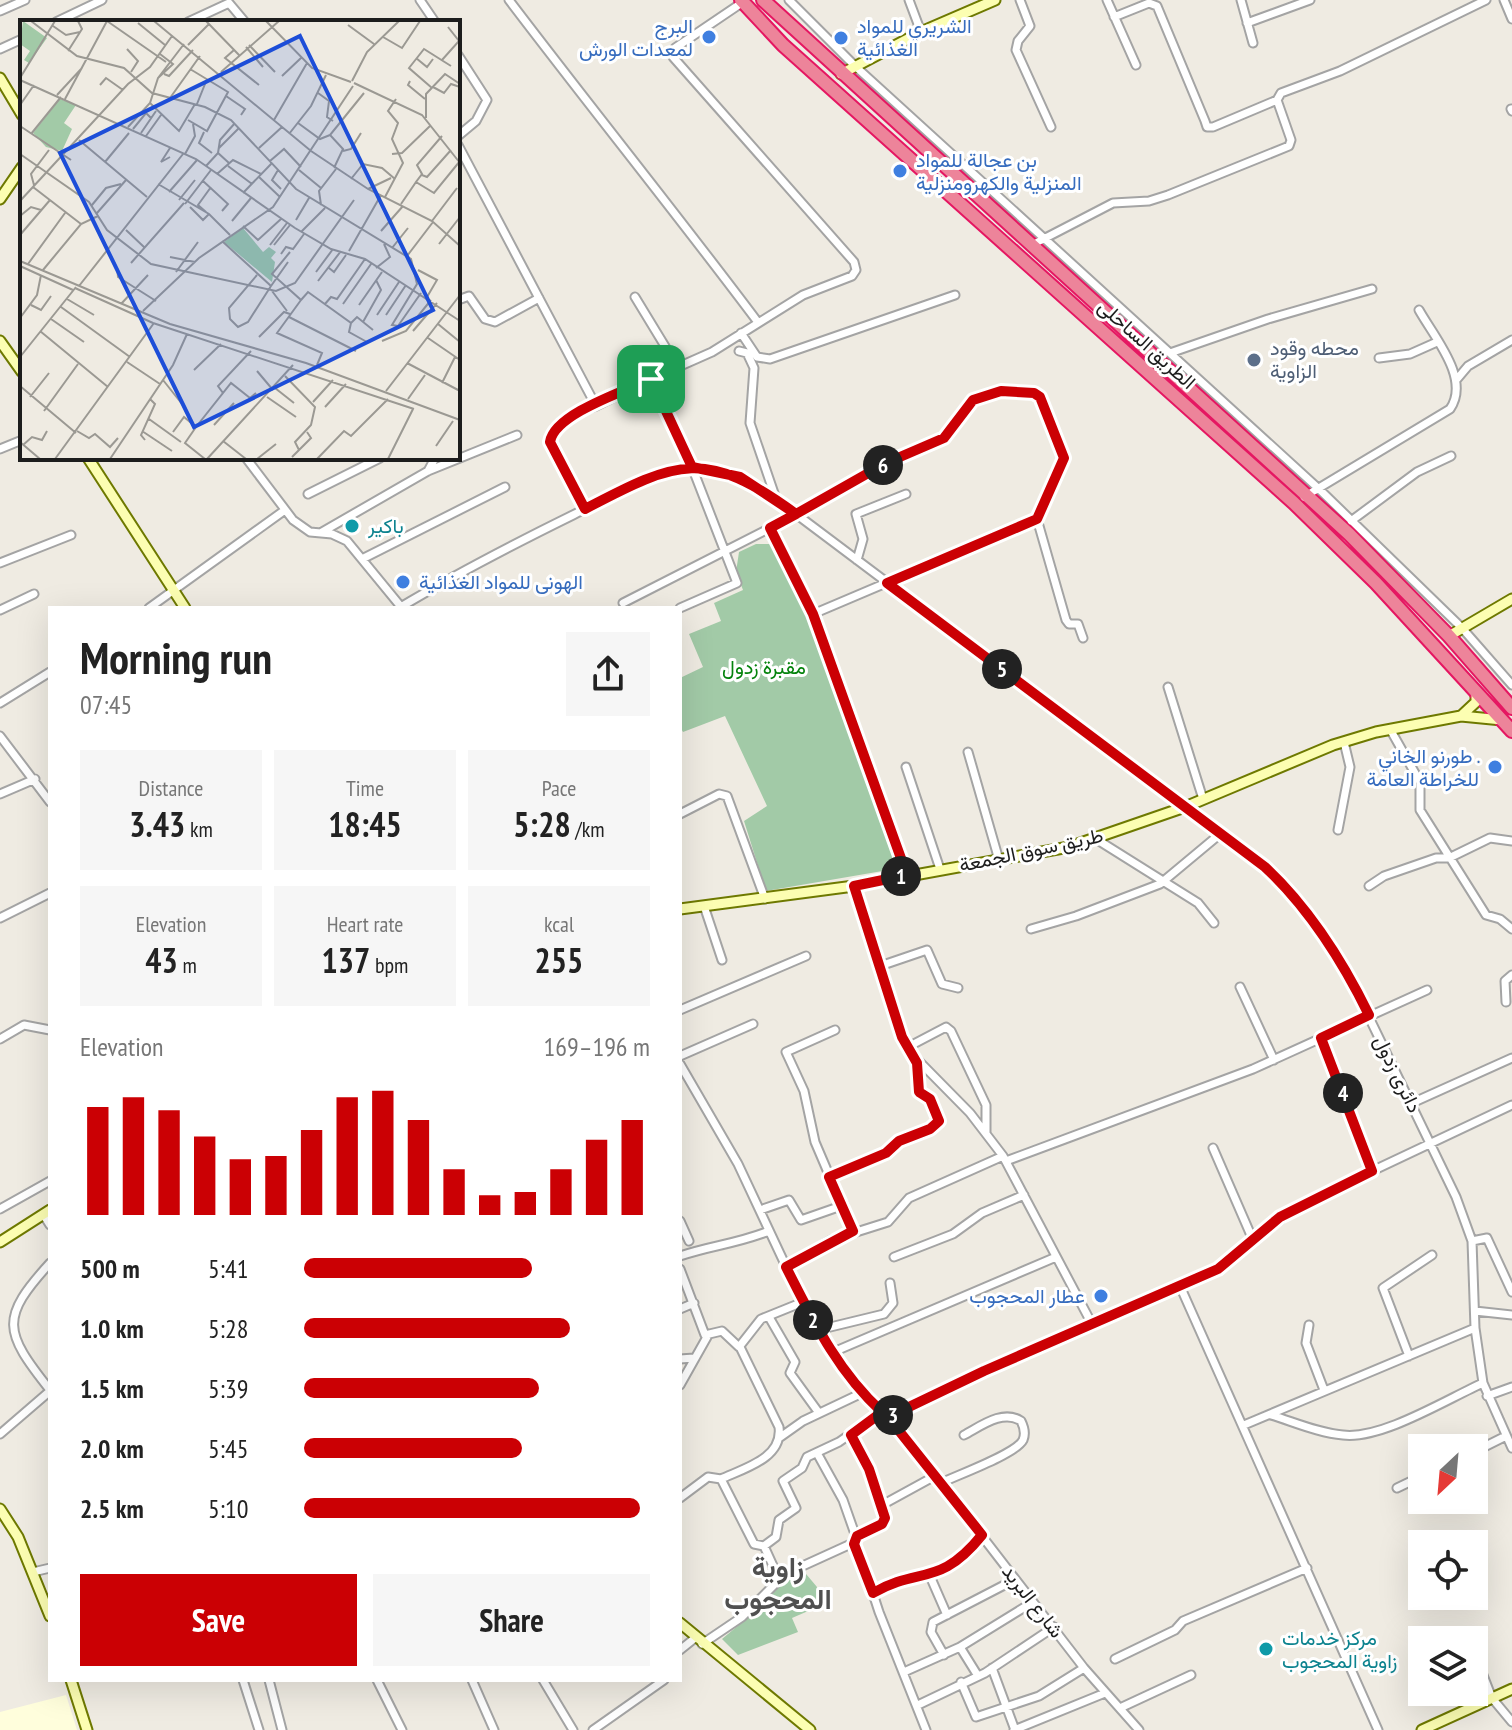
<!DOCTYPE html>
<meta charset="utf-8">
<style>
:root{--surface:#fff;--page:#f6f6f6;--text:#222;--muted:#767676;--accent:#cb0004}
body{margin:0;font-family:"PT Sans Narrow",Vazirmatn,sans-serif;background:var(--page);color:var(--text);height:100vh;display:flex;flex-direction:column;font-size:30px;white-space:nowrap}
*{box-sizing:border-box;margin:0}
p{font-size:26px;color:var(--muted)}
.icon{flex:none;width:44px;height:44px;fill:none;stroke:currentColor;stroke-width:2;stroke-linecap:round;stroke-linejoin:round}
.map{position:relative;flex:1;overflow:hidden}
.details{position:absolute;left:48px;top:606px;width:634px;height:1076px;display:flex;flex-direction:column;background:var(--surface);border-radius:0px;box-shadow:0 8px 32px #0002}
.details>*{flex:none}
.needle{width:52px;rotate:206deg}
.buttons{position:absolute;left:1408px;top:1434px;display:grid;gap:16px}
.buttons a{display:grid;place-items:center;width:80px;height:80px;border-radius:0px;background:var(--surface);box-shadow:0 8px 32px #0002;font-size:40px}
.pin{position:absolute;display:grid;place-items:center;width:68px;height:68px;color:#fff;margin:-34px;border-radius:16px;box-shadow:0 4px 12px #0006}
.km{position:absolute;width:40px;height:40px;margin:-20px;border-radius:50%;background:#222;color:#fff;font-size:22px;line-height:40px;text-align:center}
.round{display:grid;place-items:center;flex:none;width:84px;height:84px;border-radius:0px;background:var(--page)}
.headline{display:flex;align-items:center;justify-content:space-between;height:136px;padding:0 32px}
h1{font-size:44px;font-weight:600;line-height:60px}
.stats{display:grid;grid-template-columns:repeat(3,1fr);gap:12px;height:136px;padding:8px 32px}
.stats div{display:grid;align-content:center;border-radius:0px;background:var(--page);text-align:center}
.stats b{font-size:34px;font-weight:600}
.stats small{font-size:22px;font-weight:400}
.stats p{font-size:22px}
.chart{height:224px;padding:16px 32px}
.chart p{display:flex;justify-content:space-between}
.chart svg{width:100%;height:144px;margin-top:8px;stroke:var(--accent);stroke-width:6}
.action{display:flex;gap:16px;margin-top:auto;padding:16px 32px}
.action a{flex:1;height:92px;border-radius:0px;background:var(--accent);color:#fff;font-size:32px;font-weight:600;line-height:92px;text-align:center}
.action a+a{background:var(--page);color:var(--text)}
ul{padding:0 32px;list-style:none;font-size:26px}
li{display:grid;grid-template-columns:128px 96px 1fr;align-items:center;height:60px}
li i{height:20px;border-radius:10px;background:var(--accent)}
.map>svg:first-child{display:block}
</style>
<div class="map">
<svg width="1512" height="1730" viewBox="0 0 1512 1730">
<rect width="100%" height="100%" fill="#efebe2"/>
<!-- education -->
<path fill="#fffedc" d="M66 1695 77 1730H0V1712Z"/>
<!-- cemetery -->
<path fill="#a2caa7" d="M756 544H772L817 633 900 868 766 891 744 821 767 806 725 716 683 732 680 727V678L703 667 689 634 721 621 714 603 743 590 736 572 739 552Z
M801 1568 817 1587 822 1605 792 1618 798 1632 738 1655 722 1639 758 1609 778 1582Z"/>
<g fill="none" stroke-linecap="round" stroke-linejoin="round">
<defs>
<path id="street" d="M420 0 435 22
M509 0C591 108 676 213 757 321
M789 0 855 66 1319 489 1462 628 1512 685
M909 0 921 32
M1020 0 1030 26 1018 41 1016 50 1051 127
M1107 0 1136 65
M1241 0 1253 43
M1504 0 1512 19
M0 11 25 0
M1114 17 1149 3 1157 6 1205 121 1207 127H1213L1277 100 1281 93 1340 71 1486 0
M56 22 102 0
M188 22 229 3 245 22
M1247 23 1310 0
M0 49 22 39
M458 55 487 100 476 121 458 136
M1511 109 1512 111
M458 145 596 406 651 379
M1030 246 1113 203 1149 201 1168 195 1289 146 1291 140 1277 100
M635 297 677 366
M458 300 469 296 485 319 495 322 539 298
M741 333 757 357 770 359 955 295
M739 351 747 353 754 368 750 423 776 499
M1170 353 1268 319 1372 289
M1379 358 1410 354 1437 342
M1457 379 1468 366 1512 340
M0 449 22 440
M246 458 293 520 310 532 332 534 347 541 402 608
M428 471 435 458
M308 494 380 458
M1304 497 1450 409C1471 379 1434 337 1419 310
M585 509 550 442C553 418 577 413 596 406
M1037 519 1066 620 1069 624H1078L1083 638
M1351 521 1417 472 1451 456
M322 532 428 471 517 435
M364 558 505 487
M857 560 863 539 856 514 906 494
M0 563 71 535
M623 603 770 528
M149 608 285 510
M399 608C456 574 514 544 573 515 615 494 655 463 704 468 741 471 768 493 796 514L1251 856 1299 902 1351 980 1456 1197 1472 1241 1475 1328 1483 1383 1512 1448
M680 608 737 583 692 467 651 379 712 352 803 295 852 276 856 270 854 262 673 57 675 48 743 2
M0 610 34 594
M813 614 1037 519 1064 458 1040 397 1034 393 1001 391 973 400 944 438 886 463 770 528 813 614 907 875
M1168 687 1203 799
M0 703 50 672
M1390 729 1420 782V810L1486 915 1500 919 1512 929
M0 736 50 802
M968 752 999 860
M906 767 940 869
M0 794 35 779
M680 814 719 794 727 796 765 899
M1338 830 1350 767 1344 742
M1096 839 1198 903 1214 923
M854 886 906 1048 970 1113 1003 1156 1093 1326
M1369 886 1384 876 1436 858H1449L1490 838 1512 841
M704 906 722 960
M0 918 50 893
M1031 929 1076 916 1160 884 1220 834
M880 966 927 950 942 984 958 988
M1240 987 1274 1060
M1506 1002 1505 981 1512 975
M680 1010 806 956
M835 1030 786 1052 804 1091 815 1142 853 1231
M1321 1038 1372 1171
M0 1039 24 1025 50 1030
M906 1048 946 1027 951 1031 986 1105V1132
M680 1056 753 1024
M680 1064 738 1164 805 1307 837 1362 917 1452 1084 1668 1139 1730
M1412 1103 1512 1058
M1213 1148 1253 1240
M1006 1161 1253 1069 1427 990
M829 1177 886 1153 899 1141 930 1129 939 1121 930 1099 919 1092 917 1063
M0 1209 50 1181
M760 1210 789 1200 801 1220 844 1205
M43 1214 50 1225
M680 1221 689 1241
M1472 1241 1487 1238 1512 1292
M680 1256C713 1245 736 1244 769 1231
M894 1257 953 1234 982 1213 1024 1195
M50 1263C0 1318 3 1331 50 1390
M786 1267 831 1240 888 1222 909 1198 1003 1156
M680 1269 705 1335 722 1331 739 1347 761 1319 803 1302
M1180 1286 1378 1730
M680 1309 694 1303
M1475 1311 1512 1315
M769 1317 795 1362 790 1373 819 1413
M1309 1325 1306 1343 1324 1390
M818 1330 884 1314 893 1303 890 1283
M831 1353 1056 1257
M1409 1356 1383 1288 1432 1255
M680 1359 694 1358
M680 1385 707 1337
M1487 1396 1512 1387
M1271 1415C1294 1422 1319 1433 1343 1435 1381 1440 1447 1399 1483 1383
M888 1417 984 1371 1218 1269 1298 1206 1512 1105
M1244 1425 1475 1328
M0 1434 50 1391
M851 1435 869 1469 882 1505
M779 1438 803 1421 862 1393
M1474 1452 1506 1436
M817 1453 843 1500 856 1537
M721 1479C745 1468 783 1458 779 1427L740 1347
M941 1483C957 1475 1016 1454 1023 1440 1026 1433 1024 1427 1021 1421 1003 1409 981 1426 964 1435
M1397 1488 1422 1476
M680 1498 708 1477 721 1479 754 1544 764 1546 779 1579
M857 1536 885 1521 882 1505 935 1476
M764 1546 776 1537 779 1520 796 1508 783 1481 802 1468 807 1457 839 1442 882 1412
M33 1572 50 1568
M930 1576 947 1615
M873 1593C919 1566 940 1588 982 1535
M702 1644 742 1617 785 1574 853 1543 862 1560 879 1612 926 1730
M960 1647 978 1676
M680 1650 695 1638
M944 1655 931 1632 933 1622 1014 1580
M1115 1659 1175 1630 1183 1621 1307 1568
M1479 1665 1492 1698 1512 1722
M992 1668 1015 1730
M904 1672 960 1647 1033 1602
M243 1680 259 1730
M269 1680 282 1730
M377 1680 402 1730
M472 1680 494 1730
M543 1680 573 1730
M961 1682 976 1717 1039 1696 1084 1668
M918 1705 985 1673 1054 1627
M1120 1708 1191 1675
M593 1730 664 1680
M1014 1730 1105 1693"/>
<path id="secondary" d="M841 74 921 32 995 0
M0 78 22 115
M0 199 22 167
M0 341 22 372
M88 458 185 608
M1449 636 1512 599
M1461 716 1476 702V691
M680 909 854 886 1069 847 1185 807 1333 745 1376 732 1461 716 1502 720
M0 1242 50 1210
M0 1509 18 1537 50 1616
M680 1623 810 1730
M71 1680 87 1730
M1422 1730 1512 1689"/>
<path id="highway" d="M741 0 783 45 1294 503 1376 583 1512 731
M763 0 1349 534 1449 636 1512 708"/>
</defs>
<!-- street casing -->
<use href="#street" stroke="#a4a4a4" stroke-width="11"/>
<!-- secondary casing -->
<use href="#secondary" stroke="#6e7900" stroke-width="13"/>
<!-- highway casing -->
<use href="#highway" stroke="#e51762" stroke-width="16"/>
<!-- street -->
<use href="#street" stroke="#fff" stroke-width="7"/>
<!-- secondary -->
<use href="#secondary" stroke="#fcfeb2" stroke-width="9"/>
<!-- highway -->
<use href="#highway" stroke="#ed849a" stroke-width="12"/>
</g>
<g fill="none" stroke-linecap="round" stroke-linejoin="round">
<defs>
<path id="route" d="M651 379 692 467 740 477 796 514 770 528 813 614 907 875 854 886 902 1037 917 1063 919 1092 930 1099 939 1121 930 1129 899 1141 886 1153 829 1177 853 1231 786 1267C813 1320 837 1371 882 1412L851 1435 869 1469 885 1518 882 1524 857 1536 854 1544 873 1593C920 1566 939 1588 982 1535L888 1417 984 1371 1218 1269 1280 1217 1372 1171 1321 1038 1369 1015C1342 960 1310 909 1265 867L887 583 1037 519 1064 458 1040 397 1034 393 1001 391 973 400 944 438 886 463 796 514C706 448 678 460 585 509L550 442C554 414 625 391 651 379"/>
</defs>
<!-- route casing -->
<use href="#route" stroke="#fff" stroke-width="16"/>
<!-- route -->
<use href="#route" stroke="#cb0004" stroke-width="10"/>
</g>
<!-- markers -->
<g fill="#3f7fe0" stroke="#fff" stroke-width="3">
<circle cx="709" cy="37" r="8"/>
<circle cx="841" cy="38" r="8"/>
<circle cx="900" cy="171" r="8"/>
<circle cx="403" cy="582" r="8"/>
<circle cx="1495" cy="767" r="8"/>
<circle cx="1101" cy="1296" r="8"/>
</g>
<circle fill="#5c6f8a" stroke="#fff" stroke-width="3" cx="1254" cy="360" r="8"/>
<g fill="#0f9aa8" stroke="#fff" stroke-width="3">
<circle cx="352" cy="526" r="8"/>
<circle cx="1266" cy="1649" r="8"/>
</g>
<g text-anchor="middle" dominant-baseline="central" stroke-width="6" stroke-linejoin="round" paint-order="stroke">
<!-- shop labels -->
<g font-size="20" fill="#366cbe" stroke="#fff" text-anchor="end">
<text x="693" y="26">البرج<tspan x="693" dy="23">لمعدات الورش</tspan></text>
<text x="857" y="26" text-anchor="start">الشريري للمواد<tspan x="857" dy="23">الغذائية</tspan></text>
<text x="916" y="160" text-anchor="start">بن عجالة للمواد<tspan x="916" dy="23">المنزلية والكهرومنزلية</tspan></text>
<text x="419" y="582" text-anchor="start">الهونى للمواد الغذائية</text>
<text x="1479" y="756">طورنو الخاني .<tspan x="1479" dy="23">للخراطة العامة</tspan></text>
<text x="1085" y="1296">عطار المحجوب</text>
</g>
<!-- street labels -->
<g font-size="20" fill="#1d1d1d" stroke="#fff">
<text transform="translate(1147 344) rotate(42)">الطريق الساحلى</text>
<text transform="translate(1031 850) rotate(-12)">طريق سوق الجمعة</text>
<text transform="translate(1398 1074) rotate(64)">دائرى زدول</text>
<text transform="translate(1033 1601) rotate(52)">شارع البريد</text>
</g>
<!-- service labels -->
<g font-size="20" fill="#4e5e75" stroke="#fff" text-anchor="start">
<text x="1270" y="348">محطه وقود<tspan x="1270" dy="23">الزاوية</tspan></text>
</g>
<!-- culture labels -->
<g font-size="20" fill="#0d838f" stroke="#fff" text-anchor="start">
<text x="368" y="526">باكير</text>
<text x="1282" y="1638">مركز خدمات<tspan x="1282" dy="23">زاوية المحجوب</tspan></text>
</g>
<!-- park labels -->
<g font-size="20" fill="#04830c" stroke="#fff">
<text x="764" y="667">مقبرة زدول</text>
</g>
<!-- district labels -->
<g font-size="28" font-weight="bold" fill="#505050" stroke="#fff">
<text x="778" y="1566">زاوية<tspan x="778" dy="32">المحجوب</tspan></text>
</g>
</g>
<!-- overview -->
<g transform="translate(20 20)">
<rect width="440" height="440" fill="#efebe2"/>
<path d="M3 1 27 18 9 43 4 40 10 31 0 24ZM40 79 56 85 44 103 52 109 42 131 26 127 13 113ZM223 208 243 232 249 227 256 232 251 238 255 242 252 262 204 222Z" fill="#a2caa7"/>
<path fill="none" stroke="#9b9993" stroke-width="2" d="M11 1 57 36 104 48 132 73 185 87 211 100 276 169 391 239 397 264 372 305 378 306 401 273M87 1 146 42M134 1 291 131 348 169 412 201 440 226M186 1 219 35M246 1 292 48 331 62M118 3 145 25M328 5 354 24M33 6 46 15 60 12M363 17 382 28 400 1M168 25 189 4M229 25 255 52M226 27 243 47M107 29 118 41 111 52M214 30 205 38 239 65M48 31 62 9 58 1M396 38 407 47 413 39M422 40 439 21 428 7M201 52 259 1M144 54 149 56 173 30M262 56 281 38M0 58 35 1M138 58 164 24M0 60 176 139 275 208 311 229 345 239 440 301M332 61 347 32 379 1M390 61 388 65 405 79M334 63 402 95 440 143M80 65 86 58 103 70M413 67 424 73 431 64 440 67M412 68 389 48 404 29 431 46M298 73 309 81 307 97 313 101M37 75 62 48M206 76 225 89 221 95M150 78 180 36M45 79 87 1M130 83 159 111 175 84M177 84 187 59M0 85 14 65M406 98V74L425 54 440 64M168 100 187 111 208 72 170 49M254 100 287 43M278 103 300 119 310 115M0 106 51 140M108 107 130 83 138 58 153 44 140 34M113 109 126 93 131 98M184 112 179 123 192 133M121 113 136 91M11 114 41 77M269 114 291 86 306 55M126 116 141 95M422 116 397 145 402 154 396 162 414 173 440 141M59 120 127 177M150 128 141 142 150 137M199 128 219 108M239 128 262 107M323 131 331 129 341 113M198 133 200 120 215 103M0 134 69 182 87 210 131 244 256 271 275 263 334 180M165 134 175 116 173 104M372 134 382 133 411 105M250 141 264 129 281 147M85 142 109 113M186 146 198 133 209 143M208 146 232 164M314 148 323 129 310 115 344 73M258 150 252 160 261 169M279 150 301 168M197 154 213 140 241 154M402 155 407 157 431 130M239 157 260 177M331 159 343 144 362 148 375 159M183 161 208 184 202 191M138 164 189 194 210 215M14 165 11 154 29 130M13 167 61 204M348 169 371 158M149 172 177 140M223 173 252 143M365 177 383 143 372 119 378 103 368 91 376 79M159 180 175 160M0 181 108 64 130 47 152 16M165 184 191 150M381 184 396 162M72 185 86 168 101 164M301 185 299 171 316 149M170 187 183 200 189 194M186 192 178 185 191 167M77 193 106 160M0 196 11 187 21 190M276 200 289 178M212 201 231 178M412 201 437 168M223 206 238 220 261 199M106 210 124 227M361 211 383 186M281 212 305 188M0 215 30 180M202 221 251 266 228 302 218 307 210 299 209 288 237 255M419 224 440 197M250 225 267 203M254 225 270 205M372 228 388 208M329 231 361 175M270 232 252 254 281 280 257 313 302 333 297 345M261 234 266 227 273 229 284 214M387 236 413 202M150 237 175 242M0 241 150 304 286 343 440 400M111 243 164 183M8 244 45 193M0 246 53 270M97 247 98 257 136 281M309 248 314 252 326 235M356 248 370 237 364 224M23 250 61 204 78 196M398 250 417 260 407 277M156 252 178 222M296 252 313 229M298 261 321 231M59 266 163 134M251 266 268 242M55 268 133 303 394 389M252 271 267 291M47 279 74 295M281 280 288 272 331 303 329 312 347 322M101 284 128 255M305 284 311 277 317 279 345 239M323 284 351 244M11 285 21 290 31 276M339 285 362 252M41 287 110 337M123 291 179 238 253 187 333 66M357 295 379 262M366 295 386 265M269 297 336 331M0 298 17 275 21 255M31 299 64 322M343 302 361 270 356 260M331 303 337 297 353 310M418 304 440 322M20 311 88 367M393 311 417 283M239 317 264 292 270 294M408 318 440 340M362 321 386 311 411 280M0 337 56 267M107 342 140 364M387 343 440 371M174 350 201 324M237 351 253 370M265 356 295 387 291 405 275 422 279 430M143 360 166 389M422 363 435 337M0 366 56 413M255 368 274 383M366 371 440 275M203 373 198 366 231 331M10 377 29 353M247 377 276 397M388 379 405 355M293 382 313 360M305 387 326 364M24 391 58 344M129 399 161 422M194 405 214 383M57 411 69 418 75 414 90 427 98 418M122 411 152 431M153 412 164 397 176 407M125 420 121 415 135 384 130 379M203 421 226 439M0 422 20 439M3 425 12 417 22 420 27 411M416 426 433 401M272 437 291 418 287 412M35 439 134 303M90 439 153 345 167 314M185 439 165 423 176 407 211 363 230 378 236 373M187 439 273 345M237 439 256 424M297 439 324 411 331 416 368 379M368 439 393 389"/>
<path fill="#1d4ed8" fill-opacity="0.15" stroke="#1d4ed8" stroke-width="4" d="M280 16 413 290 174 407 40 133Z"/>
<rect width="440" height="440" fill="none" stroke="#1d1d1d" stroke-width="4"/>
</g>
</svg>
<div class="buttons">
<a><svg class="needle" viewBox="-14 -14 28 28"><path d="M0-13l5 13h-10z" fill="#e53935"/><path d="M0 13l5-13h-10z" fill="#767676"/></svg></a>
<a><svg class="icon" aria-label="locate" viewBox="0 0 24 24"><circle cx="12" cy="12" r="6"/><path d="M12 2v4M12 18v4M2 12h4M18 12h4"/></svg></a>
<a><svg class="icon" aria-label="layers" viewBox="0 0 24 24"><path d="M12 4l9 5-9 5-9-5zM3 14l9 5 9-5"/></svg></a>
</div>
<div class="pin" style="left:651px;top:379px;background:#1e9e55"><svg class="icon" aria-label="arrive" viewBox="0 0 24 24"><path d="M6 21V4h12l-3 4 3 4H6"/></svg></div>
<b class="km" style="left:901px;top:876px">1</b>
<b class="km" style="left:813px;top:1320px">2</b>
<b class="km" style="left:893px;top:1415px">3</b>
<b class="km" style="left:1343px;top:1093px">4</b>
<b class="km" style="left:1002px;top:669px">5</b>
<b class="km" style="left:883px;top:465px">6</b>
<section class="details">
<div class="headline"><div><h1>Morning run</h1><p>07:45</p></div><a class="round"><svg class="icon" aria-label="share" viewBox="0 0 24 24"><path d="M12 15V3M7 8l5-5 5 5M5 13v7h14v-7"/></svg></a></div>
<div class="stats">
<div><p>Distance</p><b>3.43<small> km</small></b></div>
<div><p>Time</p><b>18:45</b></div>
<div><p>Pace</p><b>5:28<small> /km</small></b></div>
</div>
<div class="stats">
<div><p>Elevation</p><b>43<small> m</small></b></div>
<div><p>Heart rate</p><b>137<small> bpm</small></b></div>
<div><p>kcal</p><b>255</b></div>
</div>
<div class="chart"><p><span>Elevation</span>169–196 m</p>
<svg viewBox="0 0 160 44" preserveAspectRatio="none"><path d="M5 44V11M15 44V8M25 44V12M35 44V20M45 44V27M55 44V26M65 44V18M75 44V8M85 44V6M95 44V15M105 44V30M115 44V38M125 44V37M135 44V30M145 44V21M155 44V15"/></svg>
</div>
<ul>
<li><b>500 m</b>5:41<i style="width:66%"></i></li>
<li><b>1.0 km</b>5:28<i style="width:77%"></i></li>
<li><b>1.5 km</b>5:39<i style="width:68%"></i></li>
<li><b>2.0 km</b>5:45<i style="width:63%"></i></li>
<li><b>2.5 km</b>5:10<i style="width:97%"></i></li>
</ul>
<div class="action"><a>Save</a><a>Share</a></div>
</section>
</div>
